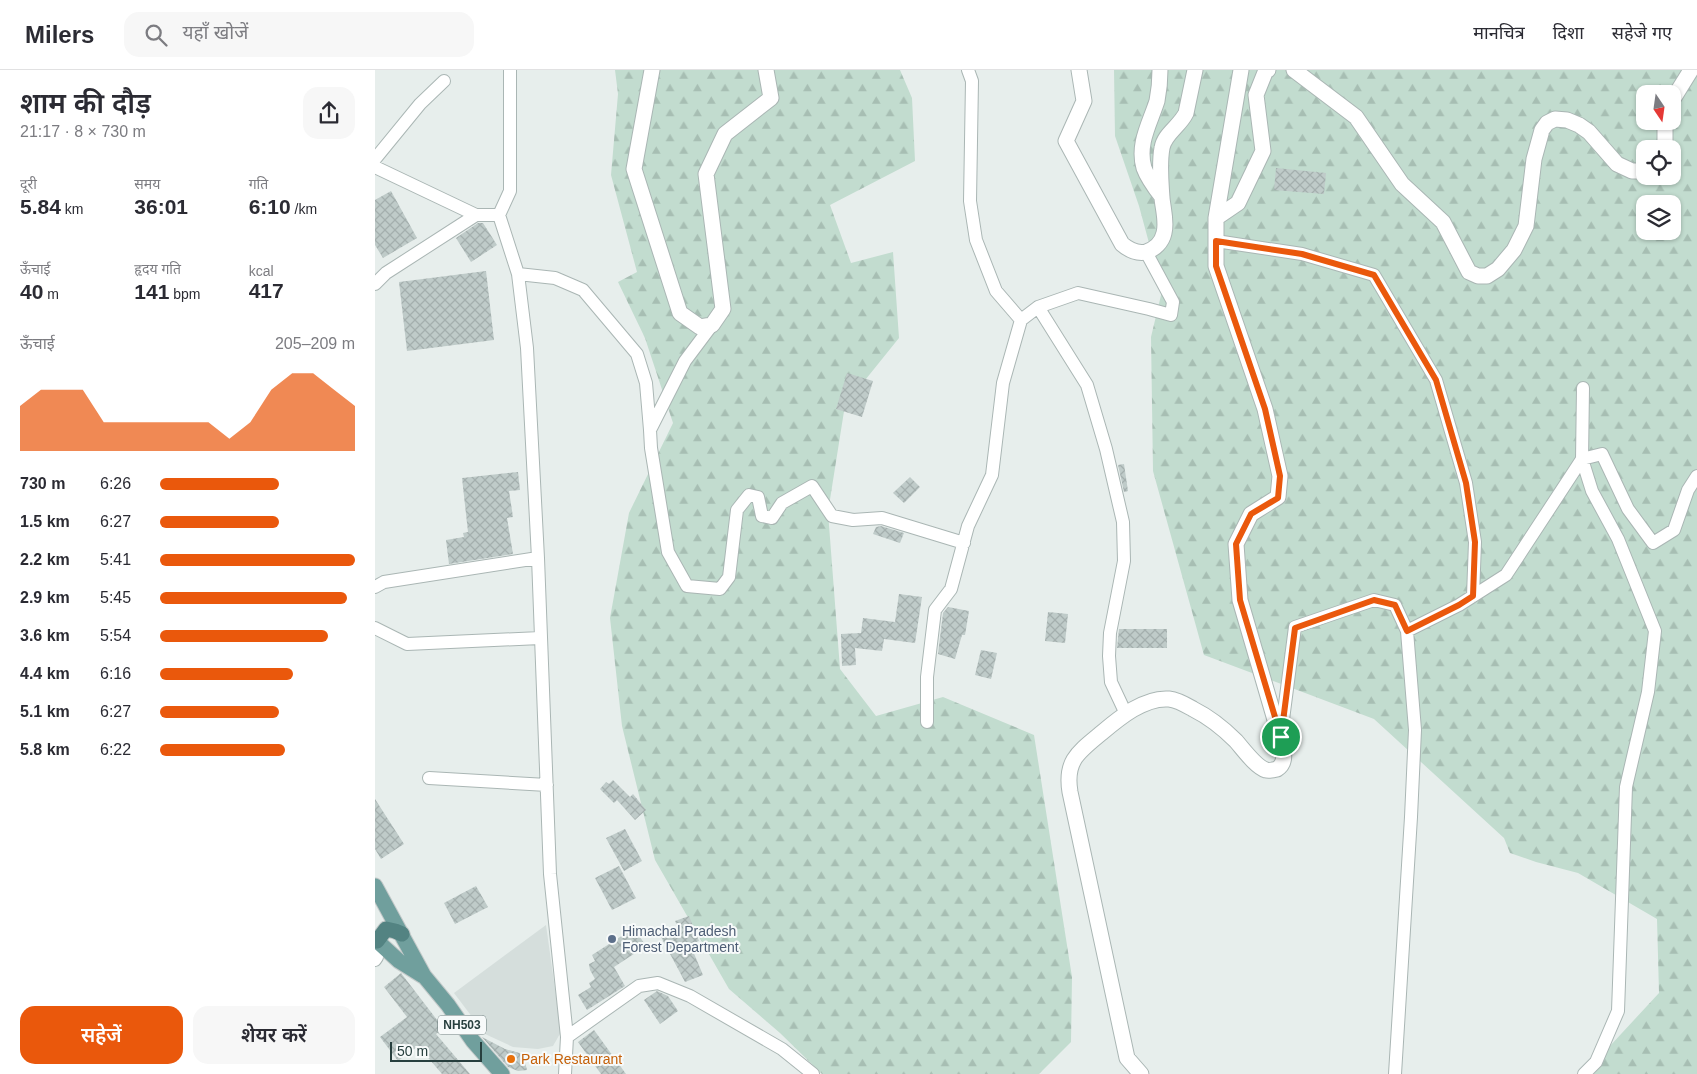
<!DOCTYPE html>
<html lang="hi">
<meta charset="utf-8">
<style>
:root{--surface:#fff;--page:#f7f7f7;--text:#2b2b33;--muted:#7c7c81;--line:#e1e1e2;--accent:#ea580c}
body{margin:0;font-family:Helvetica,"Noto Sans Devanagari",sans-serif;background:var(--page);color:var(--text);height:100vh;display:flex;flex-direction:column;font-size:19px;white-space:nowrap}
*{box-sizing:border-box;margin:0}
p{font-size:16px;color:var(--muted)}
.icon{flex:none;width:28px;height:28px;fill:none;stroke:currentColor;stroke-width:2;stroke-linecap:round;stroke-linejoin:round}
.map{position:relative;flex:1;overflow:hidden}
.panel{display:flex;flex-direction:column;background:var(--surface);width:375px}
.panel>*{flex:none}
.needle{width:32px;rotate:167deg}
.buttons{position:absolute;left:1261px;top:15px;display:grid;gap:10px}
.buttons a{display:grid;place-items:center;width:45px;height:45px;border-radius:10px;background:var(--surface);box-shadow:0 1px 4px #0004;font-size:25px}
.scale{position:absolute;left:15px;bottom:12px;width:92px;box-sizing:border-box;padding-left:5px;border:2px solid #273f3e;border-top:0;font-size:14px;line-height:18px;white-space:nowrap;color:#273f3e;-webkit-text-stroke:4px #f7fafa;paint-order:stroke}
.pin{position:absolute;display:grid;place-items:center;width:42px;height:42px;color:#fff;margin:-21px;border:2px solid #fff;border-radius:50%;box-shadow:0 1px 5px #0007}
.round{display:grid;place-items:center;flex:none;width:52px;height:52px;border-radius:15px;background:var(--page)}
.head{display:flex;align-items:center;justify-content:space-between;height:85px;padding:0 20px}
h1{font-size:28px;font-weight:600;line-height:38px}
.metrics{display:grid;grid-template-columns:repeat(3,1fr);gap:8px;height:85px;padding:5px 20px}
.metrics div{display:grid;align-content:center}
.metrics b{font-size:21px;font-weight:600}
.metrics small{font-size:14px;font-weight:400}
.metrics p{font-size:14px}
.chart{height:140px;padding:10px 20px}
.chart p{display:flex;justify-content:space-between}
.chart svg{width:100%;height:90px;margin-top:5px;fill:var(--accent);opacity:.7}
.cta{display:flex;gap:10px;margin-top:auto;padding:10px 20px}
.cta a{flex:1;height:58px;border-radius:15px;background:var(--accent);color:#fff;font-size:20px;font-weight:600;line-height:58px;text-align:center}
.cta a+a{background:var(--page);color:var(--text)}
ul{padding:0 20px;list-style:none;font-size:16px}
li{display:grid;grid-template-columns:80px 60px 1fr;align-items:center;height:38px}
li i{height:12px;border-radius:6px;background:var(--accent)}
header{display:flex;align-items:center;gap:30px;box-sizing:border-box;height:70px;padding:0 25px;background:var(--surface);border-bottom:1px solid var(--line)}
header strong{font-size:24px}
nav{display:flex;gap:28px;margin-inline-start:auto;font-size:18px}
.search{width:350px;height:45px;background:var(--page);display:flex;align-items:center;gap:12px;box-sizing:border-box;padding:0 18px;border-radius:15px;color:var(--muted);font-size:19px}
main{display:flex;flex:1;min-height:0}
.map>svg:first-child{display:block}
</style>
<header>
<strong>Milers</strong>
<div class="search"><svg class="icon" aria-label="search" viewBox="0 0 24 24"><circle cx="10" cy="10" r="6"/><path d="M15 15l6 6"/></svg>यहाँ खोजें</div>
<nav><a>मानचित्र</a><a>दिशा</a><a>सहेजे गए</a></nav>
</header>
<main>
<section class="panel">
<div class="head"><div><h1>शाम की दौड़</h1><p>21:17 · 8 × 730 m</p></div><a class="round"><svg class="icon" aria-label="share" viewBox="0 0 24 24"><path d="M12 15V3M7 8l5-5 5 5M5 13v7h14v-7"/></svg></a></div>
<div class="metrics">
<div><p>दूरी</p><b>5.84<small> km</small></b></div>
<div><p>समय</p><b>36:01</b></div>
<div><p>गति</p><b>6:10<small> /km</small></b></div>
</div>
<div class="metrics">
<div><p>ऊँचाई</p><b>40<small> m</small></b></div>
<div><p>हृदय गति</p><b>141<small> bpm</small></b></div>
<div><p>kcal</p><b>417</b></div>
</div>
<div class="chart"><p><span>ऊँचाई</span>205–209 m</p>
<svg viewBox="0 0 160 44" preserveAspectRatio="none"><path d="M0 44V22L10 14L20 14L30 14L40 30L50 30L60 30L70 30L80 30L90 30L100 38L110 30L120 14L130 6L140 6L150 14L160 22V44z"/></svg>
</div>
<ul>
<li><b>730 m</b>6:26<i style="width:61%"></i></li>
<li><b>1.5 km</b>6:27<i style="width:61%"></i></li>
<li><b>2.2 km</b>5:41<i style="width:100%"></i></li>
<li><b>2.9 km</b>5:45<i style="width:96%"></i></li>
<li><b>3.6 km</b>5:54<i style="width:86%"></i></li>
<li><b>4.4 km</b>6:16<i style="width:68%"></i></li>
<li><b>5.1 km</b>6:27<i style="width:61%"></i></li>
<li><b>5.8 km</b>6:22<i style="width:64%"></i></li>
</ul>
<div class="cta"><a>सहेजें</a><a>शेयर करें</a></div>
</section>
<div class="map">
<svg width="1322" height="1004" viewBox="0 0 1322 1004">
<defs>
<pattern id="forest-firs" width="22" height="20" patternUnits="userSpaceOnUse" patternTransform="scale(1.25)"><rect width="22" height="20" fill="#c2dccf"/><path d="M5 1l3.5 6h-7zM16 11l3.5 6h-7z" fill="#a7beb3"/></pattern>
<pattern id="building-cross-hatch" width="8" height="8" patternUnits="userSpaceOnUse" patternTransform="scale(1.25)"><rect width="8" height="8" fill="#bfcbc9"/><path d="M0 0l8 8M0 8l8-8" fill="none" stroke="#a4afae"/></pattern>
</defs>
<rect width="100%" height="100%" fill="#e7eeec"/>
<!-- built -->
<path fill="#d5dedc" d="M171 855 186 962 178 976 163 979 138 977 110 964 79 923Z"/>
<!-- forest -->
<path fill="url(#forest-firs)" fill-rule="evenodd" d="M240 0H525L537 28 540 91 455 135 476 193 518 182 524 268 470 335 453 442 465 599 501 646 568 627 659 665 697 907 696 972 664 1004H447L405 963 354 919 280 790 247 656 235 548 254 443 298 353 270 268 243 212 262 202 236 105 243 24Z
M739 0H1322V1004H1209L1284 923 1282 849 1203 803 1161 792 1135 783 1129 768 999 649 829 585 778 401 776 267 787 221 764 136 740 66ZM1270 24H1298V51H1270ZM1270 79H1298V106H1270ZM1270 134H1298V161H1270Z"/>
<!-- building -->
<path fill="url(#building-cross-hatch)" d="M901 98 951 103 949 124 899 120Z
M16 121 42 168 8 188 0 175V130Z
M103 153H108L122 175 96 192 81 168Z
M111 201 119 270 32 281 24 212Z
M472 303 498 311 487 347 461 339Z
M749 394 753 421 749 422 743 395Z
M143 402 145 420 134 421 138 447 132 448 138 484 74 494 71 470 89 467 88 463 93 462 87 408Z
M535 407 545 417 529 433 518 423Z
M506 456 529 463 525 473 498 464 501 457Z
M524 524 547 527 540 573 509 569 507 581 480 578 481 595 467 596 466 564 486 563 488 548 520 552Z
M573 537 594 541 590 565H587L580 589 563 584 568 543Z
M673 542 693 544 690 573 670 571Z
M744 559H792V578H742Z
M606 580 622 583 616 609 600 605Z
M238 710 255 727 258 724 271 740 260 750 242 730 239 733 225 719 231 712 234 714Z
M0 729 29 774 6 789 0 779Z
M250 759 267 791 249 801 231 768Z
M244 796 261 828 237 840 220 808Z
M101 816 113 837 80 854 69 833Z
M314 846 324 871 315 874 328 905 310 912 286 867 303 858 300 851Z
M259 858 271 876 239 897 250 916 212 940 203 925 216 917 214 913 220 909 215 900 214 894 220 891 217 885Z
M26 903 69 959 61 964 95 1004H67L43 976 23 991 5 967 32 947 9 917Z
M282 921 293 926 303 941 285 954 269 930Z
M219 960 251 1004H226L203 972Z
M107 967 130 979 148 984 152 1000 143 1001 133 997Z"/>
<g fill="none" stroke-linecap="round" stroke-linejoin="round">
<defs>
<path id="minor" d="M593 0 597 11 595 131 601 170 621 221 646 250
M0 89 45 34 69 11
M0 97 101 145
M124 145 135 121V0
M841 171 927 184 999 205 1061 310 1091 413 1100 472 1098 526
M143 204 180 208 208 220 262 284 271 313 275 360
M0 214 11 203 101 145H124L143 204 152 278 163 488 175 804 192 967 190 1004
M663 237 712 315 731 379 748 452 749 491 735 563 734 586 736 612 751 644
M337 255 310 291 275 360 276 378 293 482 312 516 345 519 354 507 362 440 374 425 383 427 387 446 397 448 407 433 437 416 457 446 478 450 507 448 589 473
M1208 318 1207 389 1217 421 1243 469 1280 561 1273 622 1251 717 1243 941 1221 992 1209 1004
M0 517 9 512 163 488
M0 558 32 574 165 568
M1032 561 1084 535 1131 505 1207 389 1227 384 1253 439 1278 473 1299 460 1313 420 1322 406
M552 652V607L560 540 576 519 593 456 617 405 628 313 646 250 663 237 703 223 774 239 796 245 798 232 771 182
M906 665 920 557 999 530 1020 535 1032 561 1040 660 1036 747 1020 1004
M54 708 172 715
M0 890 2 887V871
M192 967 264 916 283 913 315 926 407 979 438 1004"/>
<path id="tertiary" d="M277 0 259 99 305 243 325 257 337 255 348 239 331 104 350 64 396 28 391 0
M704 0 709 31 691 71 747 174C754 180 761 184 771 182 780 179 787 172 789 163 792 152 788 139 787 128 786 112 784 94 787 78 789 64 805 56 811 43L820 0
M785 0C785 10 784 21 782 31 775 53 762 74 769 98 773 109 780 118 787 127
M919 0 981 47 1027 114 1068 152 1094 202 1103 206H1112L1123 199 1139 180 1151 156 1159 89 1167 60 1172 53 1180 49 1192 50 1204 55 1214 62 1242 94 1257 101H1270
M1298 29 1316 0
M1290 51V79
M841 148 863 133 888 81 881 25 891 0H893
M766 1004 752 988 695 722C690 692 702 683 724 665 742 650 768 627 794 629 803 630 811 635 818 639 834 647 848 658 861 671 868 679 881 697 891 700 894 701 898 700 902 699 913 692 908 678 905 667L865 530 861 474 876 444 903 427 905 406 890 339 841 196V148L866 0"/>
<path id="primary" d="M0 816 49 906 73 935 98 971 127 1004
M0 869 24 891 48 906"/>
<path id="trunk" d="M2 871 11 859 20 861 27 864"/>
</defs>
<!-- minor casing -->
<use href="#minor" stroke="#aab6b4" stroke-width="14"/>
<!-- tertiary casing -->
<use href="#tertiary" stroke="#aab6b4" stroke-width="17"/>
<!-- primary casing -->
<use href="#primary" stroke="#c3c9c9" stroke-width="17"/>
<!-- trunk casing -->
<use href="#trunk" stroke="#c3c9c9" stroke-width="17"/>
<!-- minor -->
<use href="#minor" stroke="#fff" stroke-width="12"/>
<!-- tertiary -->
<use href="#tertiary" stroke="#fff" stroke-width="15"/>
<!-- primary -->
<use href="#primary" stroke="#709f9d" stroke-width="15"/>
<!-- trunk -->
<use href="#trunk" stroke="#538382" stroke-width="15"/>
</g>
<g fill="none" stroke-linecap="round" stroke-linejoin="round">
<defs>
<path id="route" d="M841 171 927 184 999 205 1061 310 1091 413 1100 472 1098 526 1084 535 1032 561 1020 535 999 530 920 558 906 667 865 530 861 474 876 444 903 428 905 406 890 339 841 196Z"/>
</defs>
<!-- route casing -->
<use href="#route" stroke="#fff" stroke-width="10"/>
<!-- route -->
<use href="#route" stroke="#ea580c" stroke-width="6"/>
</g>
<!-- markers -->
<circle fill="#5c6f8a" stroke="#f7fafa" stroke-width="2" cx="237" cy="869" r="5"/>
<circle fill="#e8710a" stroke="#f7fafa" stroke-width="2" cx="136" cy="989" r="5"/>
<g text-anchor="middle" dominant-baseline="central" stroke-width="4" stroke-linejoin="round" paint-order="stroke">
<!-- shield labels -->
<rect fill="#f7fafa" stroke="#657776" stroke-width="1" x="63" y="945.5" width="48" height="19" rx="4"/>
<g font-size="12" font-weight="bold" fill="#273f3e">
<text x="87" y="955">NH503</text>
</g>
<!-- service labels -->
<g font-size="14" fill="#4e5e75" stroke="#f7fafa" text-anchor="start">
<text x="247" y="861">Himachal Pradesh<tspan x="247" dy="16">Forest Department</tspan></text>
</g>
<!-- food labels -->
<g font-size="14" fill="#c56008" stroke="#f7fafa" text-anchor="start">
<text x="146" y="989">Park Restaurant</text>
</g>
</g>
</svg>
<div class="buttons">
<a><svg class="needle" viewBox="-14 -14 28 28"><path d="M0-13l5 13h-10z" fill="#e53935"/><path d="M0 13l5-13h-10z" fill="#7c7c81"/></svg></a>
<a><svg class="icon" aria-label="locate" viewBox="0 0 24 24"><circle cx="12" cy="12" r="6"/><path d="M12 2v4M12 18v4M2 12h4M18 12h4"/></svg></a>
<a><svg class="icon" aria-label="layers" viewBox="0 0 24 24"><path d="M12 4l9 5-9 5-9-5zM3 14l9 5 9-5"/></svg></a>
</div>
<div class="scale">50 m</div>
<div class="pin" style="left:906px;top:667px;background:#1e9e55"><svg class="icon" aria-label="arrive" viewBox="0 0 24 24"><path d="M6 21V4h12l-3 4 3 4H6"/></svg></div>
</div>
</main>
